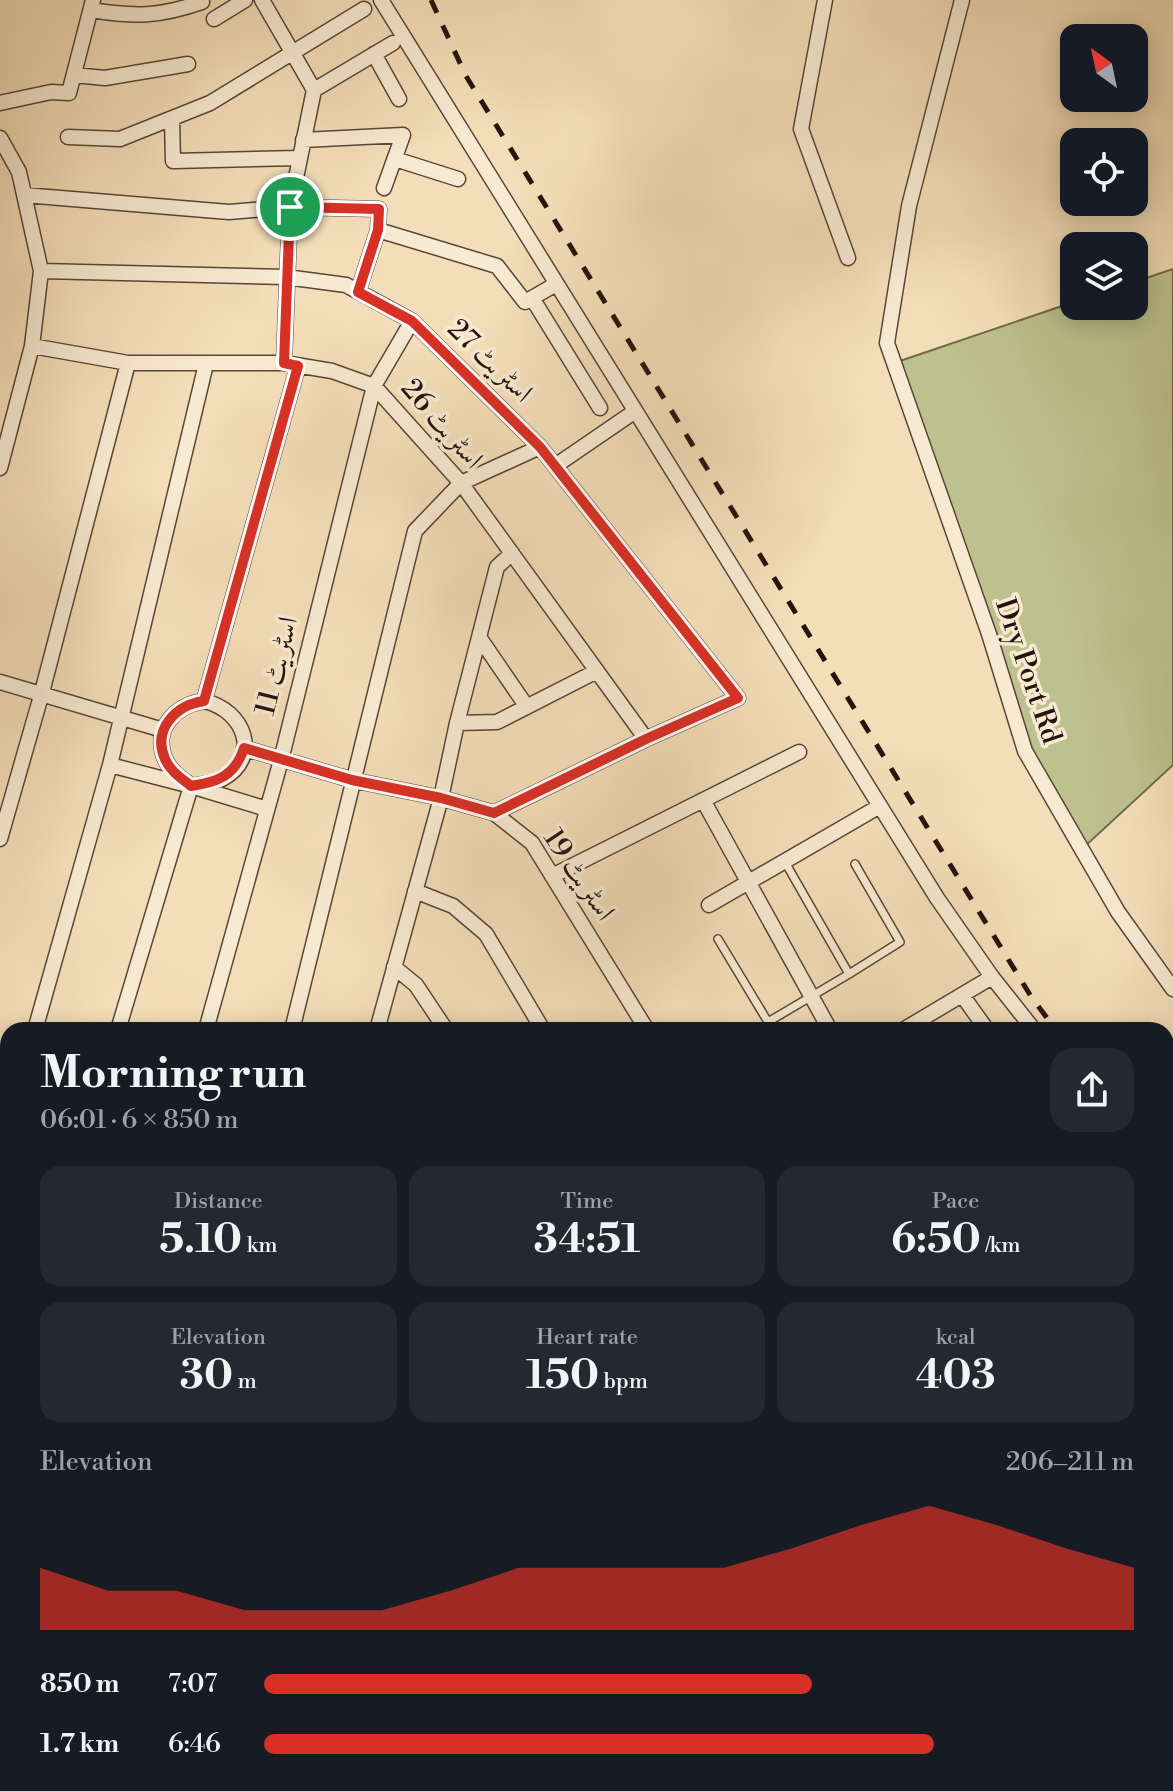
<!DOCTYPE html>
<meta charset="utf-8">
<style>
:root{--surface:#171b24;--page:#242831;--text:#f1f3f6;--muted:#9ea1a6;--accent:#d93025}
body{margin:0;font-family:"Libre Bodoni",Amiri,serif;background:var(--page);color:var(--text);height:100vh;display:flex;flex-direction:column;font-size:30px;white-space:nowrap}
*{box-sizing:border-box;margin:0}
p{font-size:26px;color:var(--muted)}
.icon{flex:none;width:44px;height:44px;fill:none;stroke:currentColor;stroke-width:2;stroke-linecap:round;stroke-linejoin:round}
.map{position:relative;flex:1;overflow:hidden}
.side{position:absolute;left:0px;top:1022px;width:1174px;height:770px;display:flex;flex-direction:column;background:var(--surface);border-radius:24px 24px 0 0;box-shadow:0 4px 20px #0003}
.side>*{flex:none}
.needle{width:52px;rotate:327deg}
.tools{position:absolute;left:1060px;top:24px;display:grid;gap:16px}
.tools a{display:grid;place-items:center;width:88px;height:88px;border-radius:16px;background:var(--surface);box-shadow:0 4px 20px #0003;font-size:40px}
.pin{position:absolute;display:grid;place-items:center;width:68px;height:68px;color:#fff;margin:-34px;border:4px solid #fff;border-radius:50%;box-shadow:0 2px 8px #0007}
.round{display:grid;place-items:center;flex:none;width:84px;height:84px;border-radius:24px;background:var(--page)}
.head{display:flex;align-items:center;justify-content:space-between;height:136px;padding:0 40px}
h1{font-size:44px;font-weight:700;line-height:60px}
.stats{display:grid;grid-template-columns:repeat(3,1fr);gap:12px;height:136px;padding:8px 40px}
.stats div{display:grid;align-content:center;border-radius:20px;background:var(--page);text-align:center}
.stats b{font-size:40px;font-weight:700}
.stats small{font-size:22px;font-weight:400}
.stats p{font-size:22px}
.chart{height:224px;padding:16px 40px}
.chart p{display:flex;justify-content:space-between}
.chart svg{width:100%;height:144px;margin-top:8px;fill:var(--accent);opacity:.7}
ul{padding:0 40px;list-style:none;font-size:26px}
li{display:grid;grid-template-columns:128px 96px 1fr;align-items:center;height:60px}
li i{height:20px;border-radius:10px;background:var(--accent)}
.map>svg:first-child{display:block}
</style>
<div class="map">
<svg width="1173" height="1791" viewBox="0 0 1173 1791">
<rect width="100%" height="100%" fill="#f4deb9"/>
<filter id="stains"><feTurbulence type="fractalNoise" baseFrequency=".0025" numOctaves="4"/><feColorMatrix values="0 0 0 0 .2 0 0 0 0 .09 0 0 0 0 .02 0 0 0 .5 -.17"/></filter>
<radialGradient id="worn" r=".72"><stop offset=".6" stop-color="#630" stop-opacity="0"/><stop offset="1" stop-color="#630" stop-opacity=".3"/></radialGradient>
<!-- green -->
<path fill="#bdc18e" stroke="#716a4d" stroke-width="2" d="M1173 269V765L1082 849 1025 751 894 363 1074 302V306H1134V282Z
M1173 1662V1791H922L934 1784H1166V1663Z"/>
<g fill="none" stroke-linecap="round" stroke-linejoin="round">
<!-- stream -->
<path stroke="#6e7774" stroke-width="5" d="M1166 1643H1173
M664 1791 675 1784"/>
<defs>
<path id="service" d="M785 862 849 974 900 942 855 864
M718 939 768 1022 849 974"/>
<path id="minor" d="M262 0 314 90 290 207 284 363
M381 0 937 898 992 977 903 1030
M825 0 801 129 848 258
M962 0 909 206 887 343 989 634 1025 751 1118 912 1173 989
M91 10C135 17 159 17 202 2
M214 19 245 0
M374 54 399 99
M74 75 105 78 188 64
M314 90 393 43
M0 103 51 92 69 93 93 0
M172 119 173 161 298 158
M68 137 120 139 210 103 364 9
M0 138 19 172 41 271 32 346 0 468
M303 140 403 135 384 188
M395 159 458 179
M24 195 229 212 290 207 379 209 378 230 358 292
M378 230 497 266 525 302 551 287
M41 271 286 277 346 285 412 321 540 447 738 698 646 739 494 813
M532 298 600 408
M32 346 128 363H284L332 371 374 386 461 483 646 739
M555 466 631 414
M479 637 527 707
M0 682 163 730
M204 701 298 366
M204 701C245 710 262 758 222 779 213 784 201 784 191 786 181 778 170 771 165 759 152 729 176 705 204 701Z
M457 723 497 722 597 671
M244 748 352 780 441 798 494 813 532 843 647 1030
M110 765 191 786 267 809
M703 800 830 1030
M0 839 41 696 128 363
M552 876 799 752
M415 891 453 906 486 934 543 1030
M709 905 880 806
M394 967 416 985 446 1030
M992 977 1034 1030
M962 995 987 1030
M35 1030 110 765 206 364
M118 1030 191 786
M206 1030 281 760 374 386 412 321
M292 1030 415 531 461 483 540 447
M377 1030 441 798 457 723 497 567 512 553
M0 1154 8 1125
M0 1189 8 1191
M1166 1210 1173 1222
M0 1240 8 1236
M1166 1277 1173 1286
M0 1349 8 1344
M0 1395 8 1411
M0 1530 8 1545
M1166 1651H1173
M0 1702 8 1717
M0 1749 8 1748
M225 1784 227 1791
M421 1784 424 1791
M641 1791 651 1784
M696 1791 708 1784"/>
<path id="primary" d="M1166 1344 1173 1341
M1166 1370 1173 1367
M109 1791 126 1784
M167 1791 184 1784"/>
</defs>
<!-- service casing -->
<use href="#service" stroke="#594637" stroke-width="10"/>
<!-- minor casing -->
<use href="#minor" stroke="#594637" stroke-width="17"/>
<!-- primary casing -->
<use href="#primary" stroke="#25130c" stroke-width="25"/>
<!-- service -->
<use href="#service" stroke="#f8ead2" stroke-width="7"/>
<!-- minor -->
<use href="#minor" stroke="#f8ead2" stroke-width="14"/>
<!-- primary -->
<use href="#primary" stroke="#f4deb9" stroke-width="22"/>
<!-- rail -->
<path stroke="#25130c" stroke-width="5" stroke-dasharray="14 14" stroke-linecap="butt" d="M431 0 466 76 1032 998 1056 1030
M1166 1180 1173 1190"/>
</g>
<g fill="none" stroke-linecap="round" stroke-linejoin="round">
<defs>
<path id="route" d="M290 207 379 209 378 230 358 292 412 321 540 447 738 698 646 739 494 813 441 798 352 780 244 748C235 776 218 782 191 786 181 778 170 771 165 759 152 729 176 705 204 701L298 366 284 363Z"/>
</defs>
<!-- route casing -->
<use href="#route" stroke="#fff" stroke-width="16"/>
<!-- route -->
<use href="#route" stroke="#d93025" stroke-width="10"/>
</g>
<g text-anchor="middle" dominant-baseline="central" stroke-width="7" stroke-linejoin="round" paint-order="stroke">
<!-- street labels -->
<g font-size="28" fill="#25130c" stroke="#f8ead2">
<text transform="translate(490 361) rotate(44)">اسٹریٹ 27</text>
<text transform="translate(442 424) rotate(49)">اسٹریٹ 26</text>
<text transform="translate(277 666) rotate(-76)">اسٹریٹ 11</text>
<text transform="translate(1028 671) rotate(71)">Dry Port Rd</text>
<text transform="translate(579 875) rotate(56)">اسٹریٹ 19</text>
</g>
</g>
<rect width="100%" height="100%" filter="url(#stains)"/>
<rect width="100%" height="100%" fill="url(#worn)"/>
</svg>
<div class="tools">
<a><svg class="needle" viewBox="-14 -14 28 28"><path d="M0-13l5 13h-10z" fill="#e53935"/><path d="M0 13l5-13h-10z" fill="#9ea1a6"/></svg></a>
<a><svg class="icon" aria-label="locate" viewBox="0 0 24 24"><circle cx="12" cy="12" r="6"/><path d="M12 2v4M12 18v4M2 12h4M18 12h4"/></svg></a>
<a><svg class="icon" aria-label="layers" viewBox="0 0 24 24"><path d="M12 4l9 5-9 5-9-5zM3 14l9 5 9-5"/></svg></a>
</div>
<div class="pin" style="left:290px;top:207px;background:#1e9e55"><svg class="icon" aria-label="arrive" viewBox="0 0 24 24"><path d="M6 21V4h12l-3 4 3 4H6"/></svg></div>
<section class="side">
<div class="head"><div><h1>Morning run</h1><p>06:01 · 6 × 850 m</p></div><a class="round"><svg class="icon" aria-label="share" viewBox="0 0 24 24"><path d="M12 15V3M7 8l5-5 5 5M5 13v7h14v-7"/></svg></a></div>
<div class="stats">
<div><p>Distance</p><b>5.10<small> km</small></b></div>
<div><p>Time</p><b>34:51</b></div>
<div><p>Pace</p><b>6:50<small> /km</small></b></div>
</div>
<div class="stats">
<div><p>Elevation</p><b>30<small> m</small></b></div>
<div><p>Heart rate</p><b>150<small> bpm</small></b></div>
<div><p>kcal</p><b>403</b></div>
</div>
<div class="chart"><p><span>Elevation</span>206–211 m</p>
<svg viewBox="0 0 160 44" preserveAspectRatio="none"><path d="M0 44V25L10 32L20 32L30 38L40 38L50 38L60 32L70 25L80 25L90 25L100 25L110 19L120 12L130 6L140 12L150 19L160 25V44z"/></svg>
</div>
<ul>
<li><b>850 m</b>7:07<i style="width:63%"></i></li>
<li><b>1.7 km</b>6:46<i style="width:77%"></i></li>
</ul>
</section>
</div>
